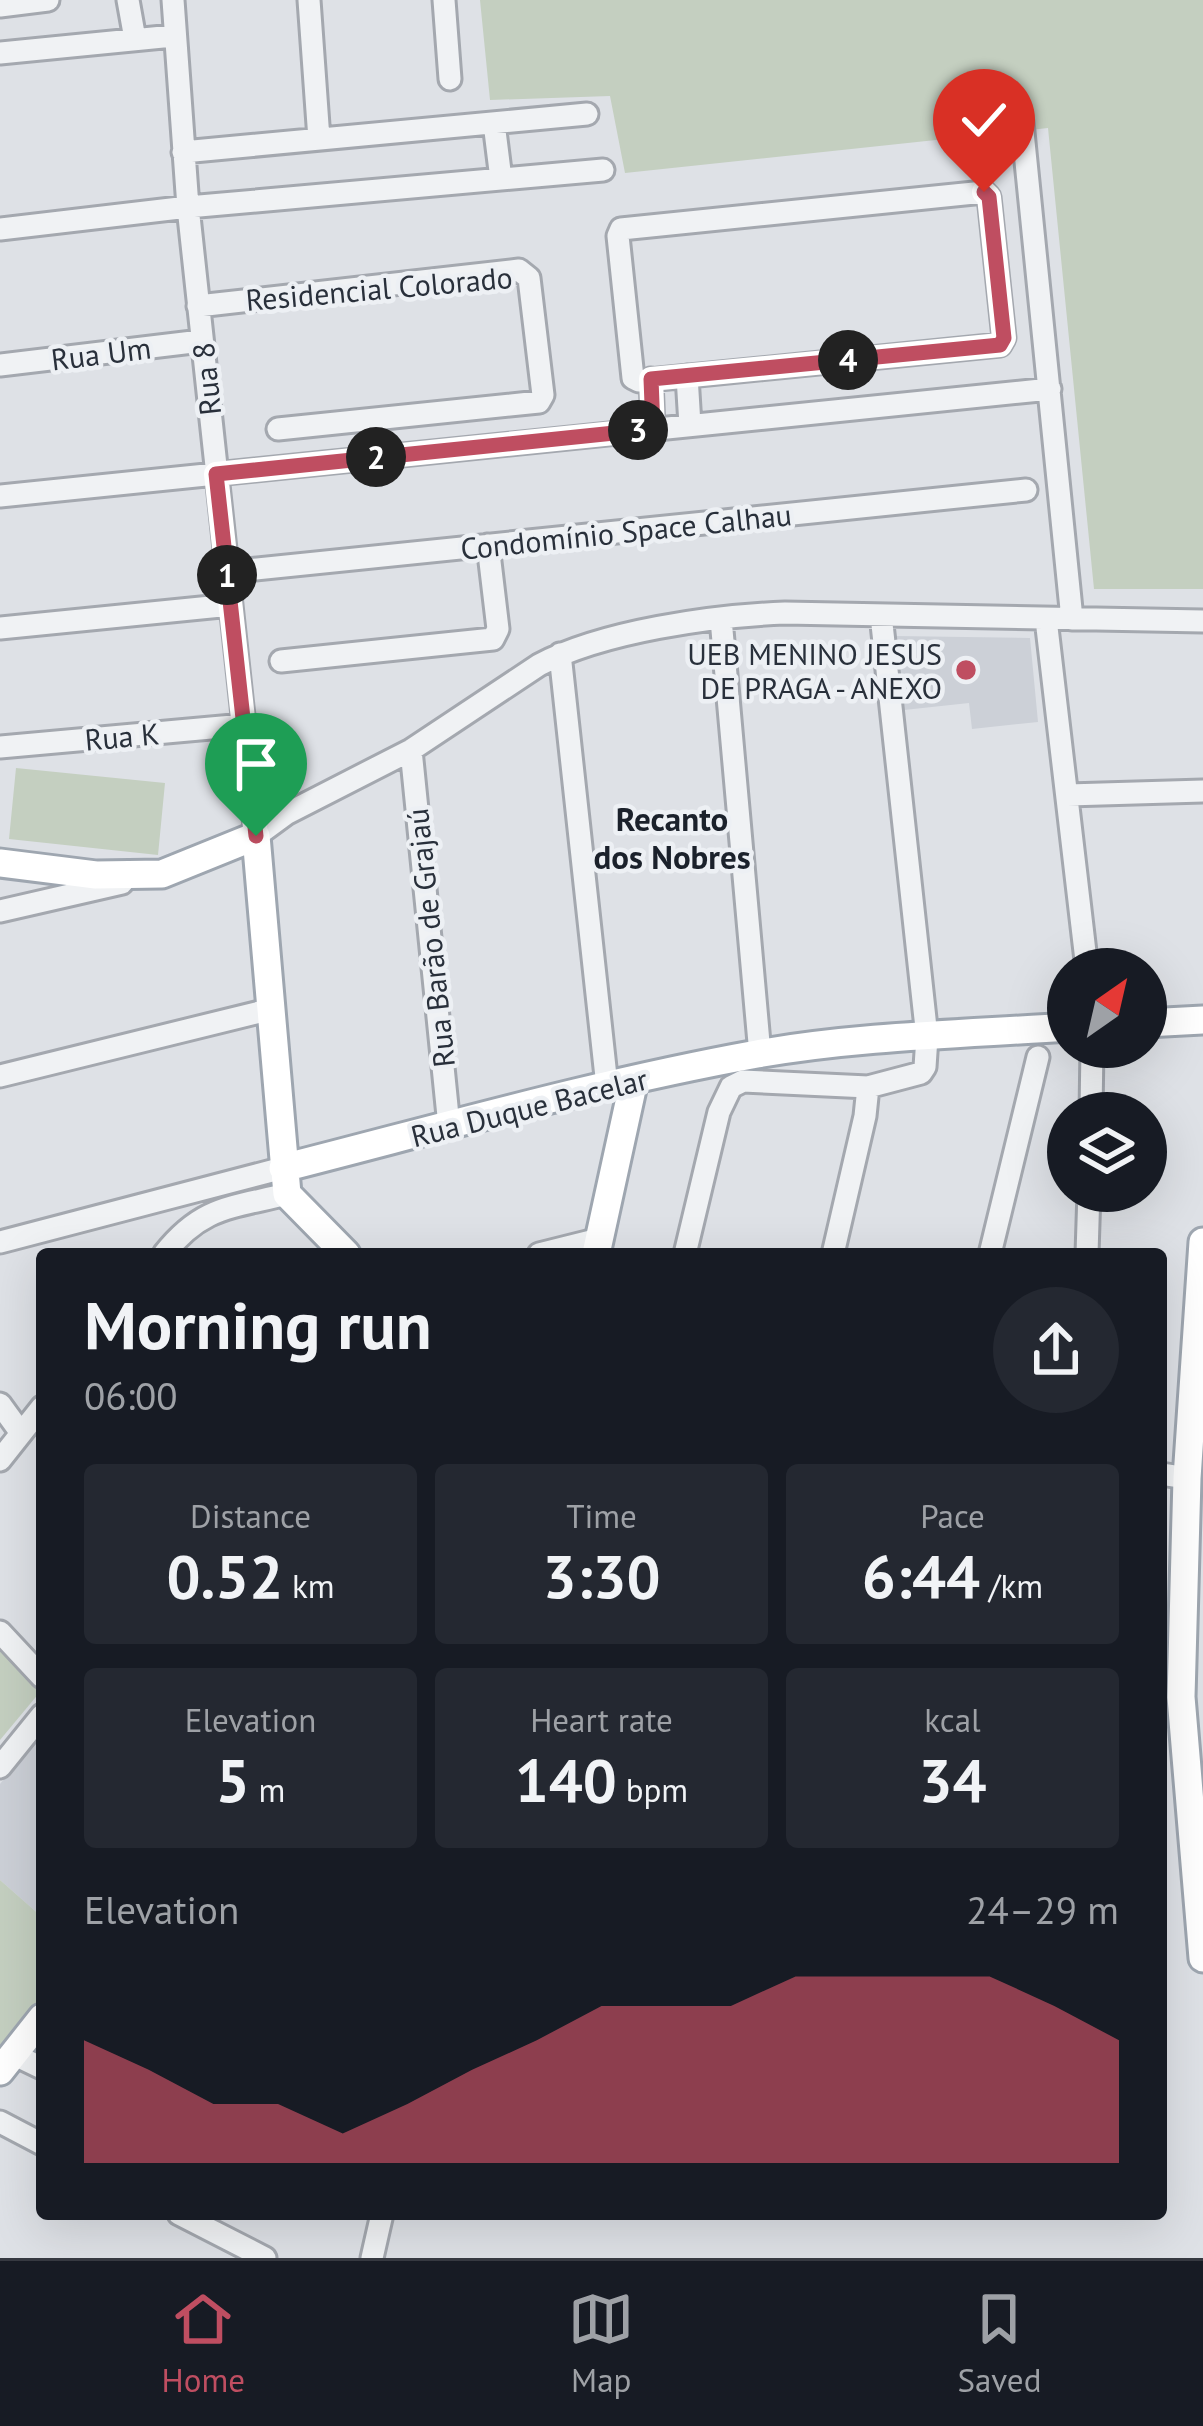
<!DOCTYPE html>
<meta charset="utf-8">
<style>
:root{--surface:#171b24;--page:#242831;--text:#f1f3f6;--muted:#9ea1a6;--line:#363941;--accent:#bf4e61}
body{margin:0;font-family:"PT Sans",sans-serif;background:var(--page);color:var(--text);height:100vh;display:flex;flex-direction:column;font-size:45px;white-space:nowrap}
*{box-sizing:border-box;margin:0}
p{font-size:39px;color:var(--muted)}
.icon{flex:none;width:66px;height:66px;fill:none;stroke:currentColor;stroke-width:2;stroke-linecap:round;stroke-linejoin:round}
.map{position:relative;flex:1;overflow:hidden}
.details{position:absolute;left:36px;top:1248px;width:1131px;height:972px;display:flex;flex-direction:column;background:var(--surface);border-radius:12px;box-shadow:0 12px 48px #0002}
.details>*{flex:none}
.needle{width:78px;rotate:34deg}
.tools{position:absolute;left:1047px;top:948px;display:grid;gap:24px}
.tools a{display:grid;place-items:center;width:120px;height:120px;border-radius:50%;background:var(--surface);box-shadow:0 12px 48px #0002;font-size:60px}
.pin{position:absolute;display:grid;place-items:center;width:102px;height:102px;color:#fff;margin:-123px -51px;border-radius:50% 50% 50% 0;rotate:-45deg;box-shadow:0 0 12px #0007}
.pin .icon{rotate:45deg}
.km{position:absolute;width:60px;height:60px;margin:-30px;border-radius:50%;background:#222;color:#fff;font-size:33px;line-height:60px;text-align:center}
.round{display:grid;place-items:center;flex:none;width:126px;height:126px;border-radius:63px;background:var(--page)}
.head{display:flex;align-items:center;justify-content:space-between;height:204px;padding:0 48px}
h1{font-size:66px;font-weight:700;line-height:90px}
.metrics{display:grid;grid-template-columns:repeat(3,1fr);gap:18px;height:204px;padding:12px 48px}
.metrics div{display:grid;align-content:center;border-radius:12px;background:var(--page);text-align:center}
.metrics b{font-size:60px;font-weight:700}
.metrics small{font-size:33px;font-weight:400}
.metrics p{font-size:33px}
.chart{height:336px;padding:24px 48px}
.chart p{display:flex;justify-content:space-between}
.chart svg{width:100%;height:216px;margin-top:12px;fill:var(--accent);opacity:.7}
.tab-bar{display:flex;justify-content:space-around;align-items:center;height:168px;border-top:3px solid var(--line);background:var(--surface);font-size:33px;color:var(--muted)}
.tab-bar a{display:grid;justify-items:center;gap:6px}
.tab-bar .active{color:var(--accent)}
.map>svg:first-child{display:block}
</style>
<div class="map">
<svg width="1203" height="2258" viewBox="0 0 1203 2258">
<rect width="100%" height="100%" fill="#dee1e6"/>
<!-- built -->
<path fill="#ccd0d7" d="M895 636 1030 638 1038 722 972 729 969 703 904 710Z
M42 1732V1917L0 1880V1784Z"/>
<!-- green -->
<path fill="#c4cfc0" d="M480 0H1203V589H1094L1048 128 625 173 610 96 490 100Z
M16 768 165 783 158 855 9 839Z
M0 1646 40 1692 0 1740Z
M0 1880 42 1917V1998L0 2052Z"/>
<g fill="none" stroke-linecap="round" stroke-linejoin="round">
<defs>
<path id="minor" d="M128 0 135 39
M173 0 188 207 256 836
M309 0 319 139
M444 0 450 79
M0 6 48 0
M0 53 173 36
M1022 122 1072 619
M494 123 501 179
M183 152 587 114
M984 192 989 197 1004 338 1000 345 639 381 633 378 618 236 621 229Z
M0 229 188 207 603 170
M198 306 519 270 529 278 543 395 539 402 278 429
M0 365 201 341
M687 376 690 425
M651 379 653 429
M0 496 1050 389
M227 572 1026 490
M721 619 760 1054
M1046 619 1087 969
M0 628 231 605
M560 654 607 1086
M281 661 493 639 498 629 488 545
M0 747 244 725
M411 750 449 1126
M1068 795 1203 791
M256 836 286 814 411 750 539 665C603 631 712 616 785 613L1203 621
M0 911 122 883
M0 1076 272 1009
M868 1087 921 1073 925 1067 927 1037 881 615
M1091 1113 1092 1047
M0 1242 283 1168
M164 1254C202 1206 231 1208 287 1194
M539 1254 599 1239
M685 1254 719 1112 731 1087 743 1081 868 1087 865 1116 833 1254
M990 1254 1038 1057
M1087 1254 1089 1191
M0 1404 21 1433
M0 1460 42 1407
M1161 1474 1187 1478
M0 1632 42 1677
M0 1767 42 1715
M13 2054 42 2068
M0 2122 42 2144
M179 2214 265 2258
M372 2258 382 2214"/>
<path id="major" d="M0 863 96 875 162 874 256 836 287 1194 346 1254
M1146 1023 1203 1020
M283 1168C440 1128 597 1083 757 1054 859 1036 965 1034 1068 1027
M1203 1242 1187 1478 1181 1697 1203 1958
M596 1254 634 1080
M0 2071 42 2018"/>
</defs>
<!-- minor casing -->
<use href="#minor" stroke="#a4a8af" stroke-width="27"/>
<!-- major casing -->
<use href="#major" stroke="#9ea6b0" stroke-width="33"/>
<!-- minor -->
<use href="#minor" stroke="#f0f2f4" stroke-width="21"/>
<!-- major -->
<use href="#major" stroke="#fff" stroke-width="27"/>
</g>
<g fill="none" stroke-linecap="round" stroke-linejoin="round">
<defs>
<path id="route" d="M256 836 216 474 653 429 651 379 1000 345 1004 338 989 197 984 192"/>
</defs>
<!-- route casing -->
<use href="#route" stroke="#fff" stroke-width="24"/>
<!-- route -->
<use href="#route" stroke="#bf4e61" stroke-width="15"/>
</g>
<!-- markers -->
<circle fill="#bf4e61" stroke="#edf0f4" stroke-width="4.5" cx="966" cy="670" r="12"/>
<g text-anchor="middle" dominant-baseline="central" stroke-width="9" stroke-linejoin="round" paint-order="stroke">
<!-- street labels -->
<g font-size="30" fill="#29303b" stroke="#edf0f4">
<text transform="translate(379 288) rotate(-5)">Residencial Colorado</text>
<text transform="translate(101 353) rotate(-7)">Rua Um</text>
<text transform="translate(206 379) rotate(-96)">Rua 8</text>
<text transform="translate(626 531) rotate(-6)">Condomínio Space Calhau</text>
<text transform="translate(122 736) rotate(-5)">Rua K</text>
<text transform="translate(430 938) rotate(-96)">Rua Barão de Grajaú</text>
<text transform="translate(529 1107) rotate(-14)">Rua Duque Bacelar</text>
</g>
<!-- poi labels -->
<g font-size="30" fill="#29303b" stroke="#edf0f4" text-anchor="end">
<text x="942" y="653">UEB MENINO JESUS<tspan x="942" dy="34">DE PRAGA - ANEXO</tspan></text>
</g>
<!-- neighbourhood labels -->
<g font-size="33" font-weight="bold" fill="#1b212b" stroke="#edf0f4">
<text x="672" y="818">Recanto<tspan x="672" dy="38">dos Nobres</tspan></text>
</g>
</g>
</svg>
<div class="tools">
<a><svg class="needle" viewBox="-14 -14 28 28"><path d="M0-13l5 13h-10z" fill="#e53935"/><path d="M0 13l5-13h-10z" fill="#9ea1a6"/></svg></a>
<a><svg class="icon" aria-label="layers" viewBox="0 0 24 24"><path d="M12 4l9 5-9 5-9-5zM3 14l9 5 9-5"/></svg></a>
</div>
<div class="pin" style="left:256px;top:836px;background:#1e9e55"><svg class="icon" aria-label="arrive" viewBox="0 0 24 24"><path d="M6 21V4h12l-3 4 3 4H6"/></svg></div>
<div class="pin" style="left:984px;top:192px;background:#d93025"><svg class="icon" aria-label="check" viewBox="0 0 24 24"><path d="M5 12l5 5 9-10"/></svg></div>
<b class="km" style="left:227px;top:575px">1</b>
<b class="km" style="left:376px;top:457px">2</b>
<b class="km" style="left:638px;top:430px">3</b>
<b class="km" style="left:848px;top:360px">4</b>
<section class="details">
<div class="head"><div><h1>Morning run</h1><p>06:00</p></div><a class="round"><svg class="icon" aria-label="share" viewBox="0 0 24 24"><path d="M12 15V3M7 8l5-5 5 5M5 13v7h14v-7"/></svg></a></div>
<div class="metrics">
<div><p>Distance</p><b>0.52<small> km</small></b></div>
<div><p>Time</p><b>3:30</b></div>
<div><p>Pace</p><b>6:44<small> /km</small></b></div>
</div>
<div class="metrics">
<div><p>Elevation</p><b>5<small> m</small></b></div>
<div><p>Heart rate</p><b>140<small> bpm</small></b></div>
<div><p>kcal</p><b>34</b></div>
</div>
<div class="chart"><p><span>Elevation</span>24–29 m</p>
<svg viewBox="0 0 160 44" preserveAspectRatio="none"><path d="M0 44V19L10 25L20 32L30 32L40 38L50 32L60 25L70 19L80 12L90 12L100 12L110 6L120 6L130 6L140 6L150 12L160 19V44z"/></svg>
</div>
</section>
</div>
<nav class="tab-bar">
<a class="active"><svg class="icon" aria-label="home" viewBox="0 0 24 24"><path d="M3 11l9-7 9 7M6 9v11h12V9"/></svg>Home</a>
<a><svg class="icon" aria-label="map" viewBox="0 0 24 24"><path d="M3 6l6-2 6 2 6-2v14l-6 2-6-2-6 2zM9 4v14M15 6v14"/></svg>Map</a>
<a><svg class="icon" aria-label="saved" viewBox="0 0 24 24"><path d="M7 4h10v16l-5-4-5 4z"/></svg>Saved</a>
</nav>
